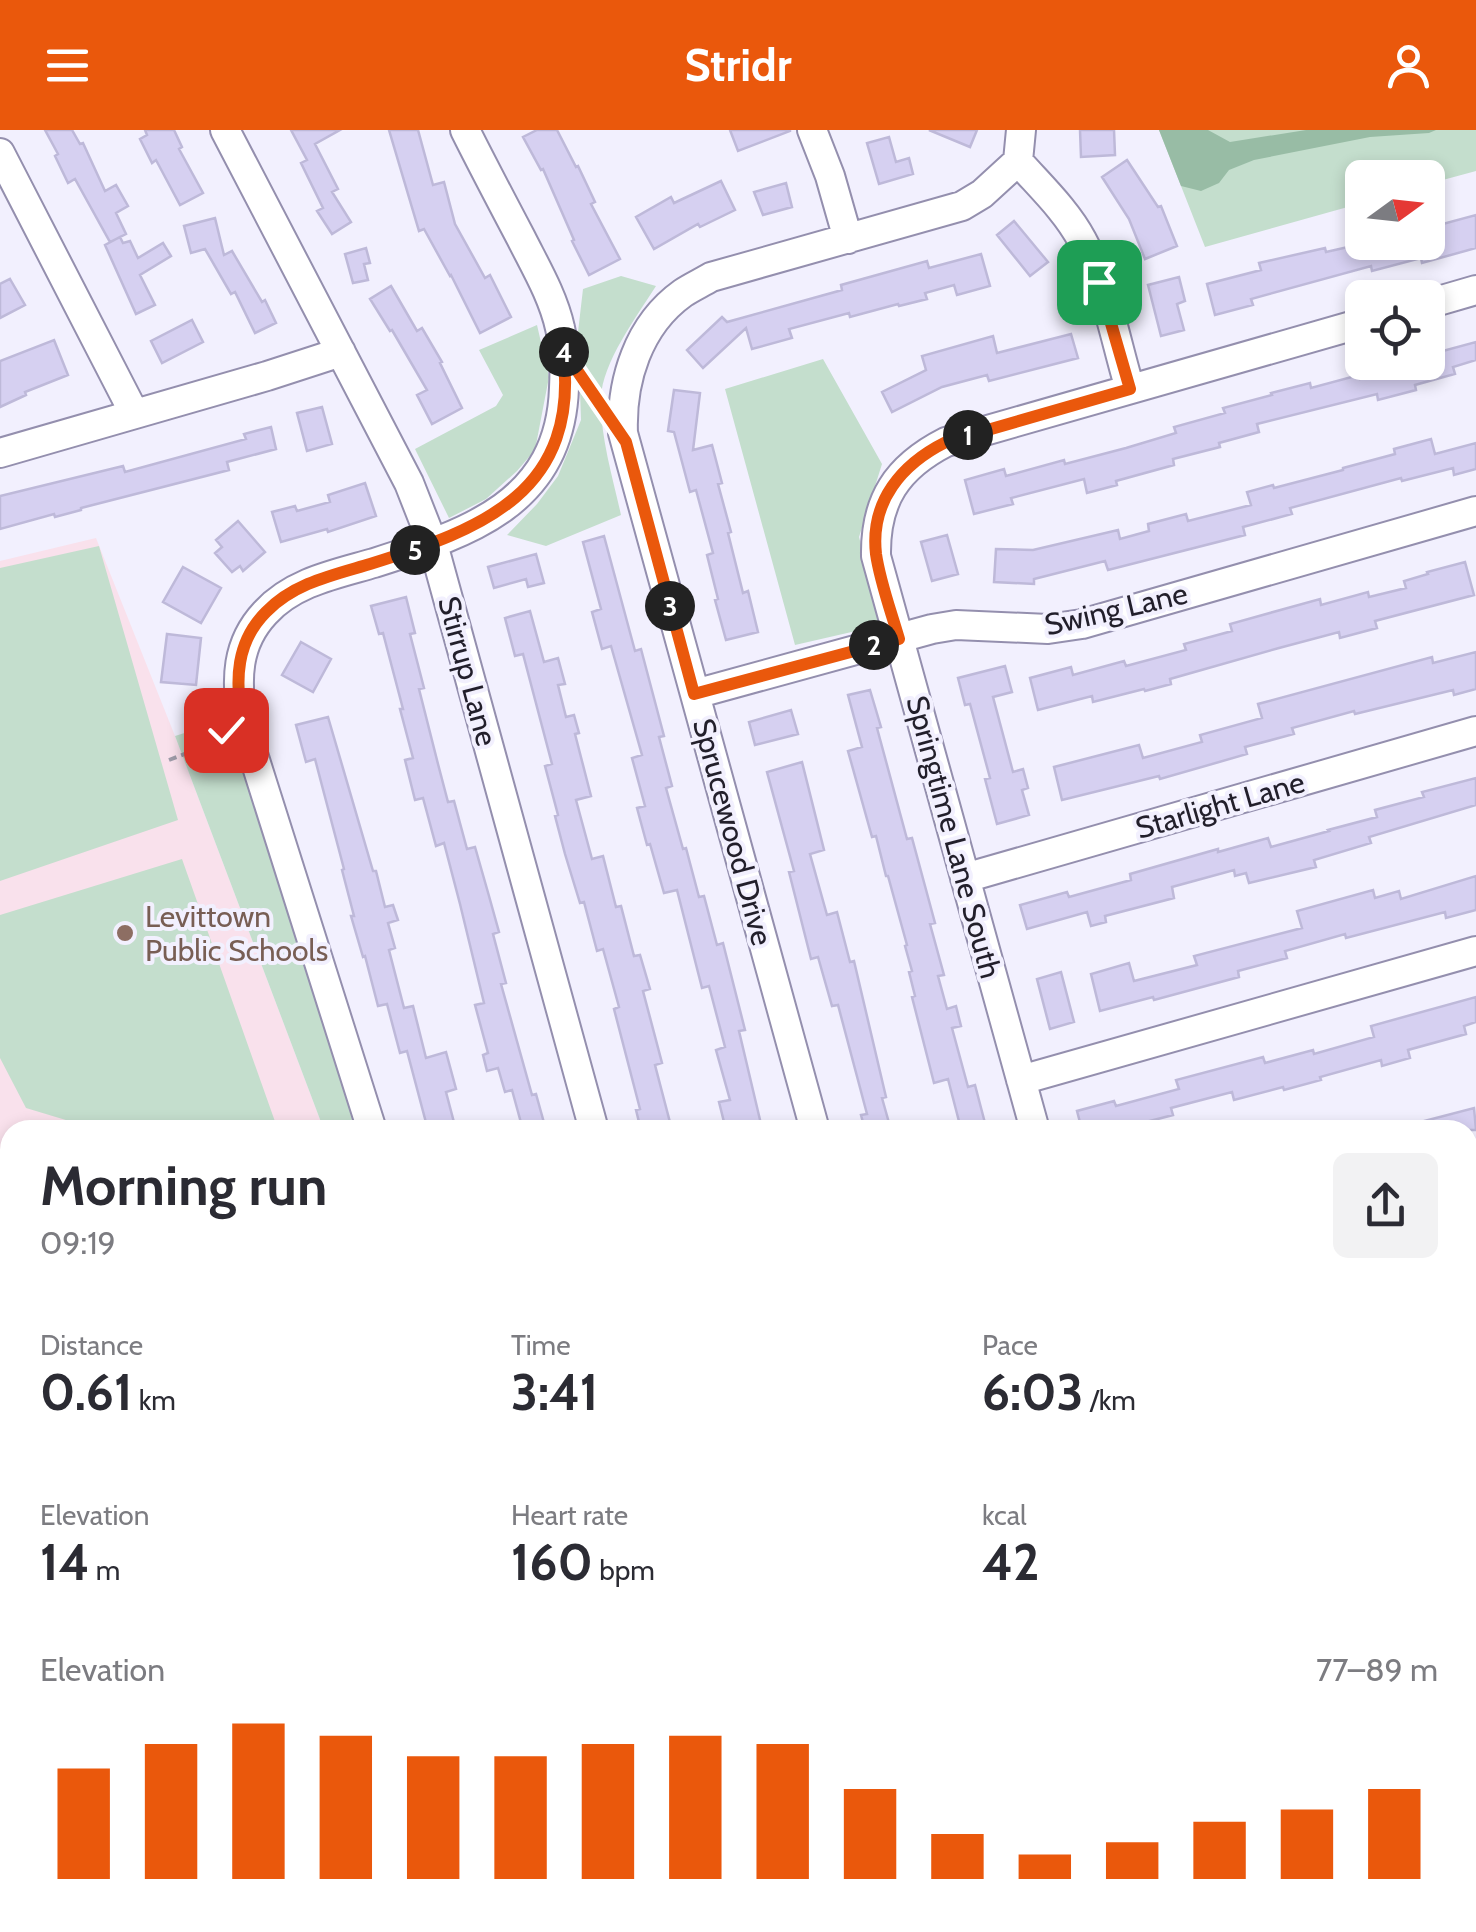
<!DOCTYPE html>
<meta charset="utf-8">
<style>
:root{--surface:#fff;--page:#f2f2f3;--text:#2b2b33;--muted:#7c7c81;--accent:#ea580c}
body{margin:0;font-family:Cabin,sans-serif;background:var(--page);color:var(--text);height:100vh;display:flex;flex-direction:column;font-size:38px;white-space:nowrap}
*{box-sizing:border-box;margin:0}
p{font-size:32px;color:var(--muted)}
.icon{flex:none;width:55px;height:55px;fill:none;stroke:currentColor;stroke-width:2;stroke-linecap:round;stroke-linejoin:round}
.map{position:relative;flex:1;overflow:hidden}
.side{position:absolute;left:0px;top:990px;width:1478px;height:812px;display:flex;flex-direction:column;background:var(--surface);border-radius:30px 30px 0 0;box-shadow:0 5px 15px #0003}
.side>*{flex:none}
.needle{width:65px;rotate:75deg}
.fabs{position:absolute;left:1345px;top:30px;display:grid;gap:20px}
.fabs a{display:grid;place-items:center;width:100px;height:100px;border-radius:15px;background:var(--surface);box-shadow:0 5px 15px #0003;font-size:50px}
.pin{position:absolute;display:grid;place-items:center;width:85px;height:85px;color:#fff;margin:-42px;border-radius:20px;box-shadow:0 5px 15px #0006}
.km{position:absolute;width:50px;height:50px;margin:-25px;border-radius:50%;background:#222;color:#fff;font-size:28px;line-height:50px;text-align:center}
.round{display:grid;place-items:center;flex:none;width:105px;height:105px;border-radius:15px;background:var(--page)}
.summary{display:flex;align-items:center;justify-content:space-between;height:170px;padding:0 40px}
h1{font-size:55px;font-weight:700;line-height:75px}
.metrics{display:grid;grid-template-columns:repeat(3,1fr);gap:15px;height:170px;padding:10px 40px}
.metrics div{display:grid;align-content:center}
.metrics b{font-size:50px;font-weight:700}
.metrics small{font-size:28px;font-weight:400}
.metrics p{font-size:28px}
.chart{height:280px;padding:20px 40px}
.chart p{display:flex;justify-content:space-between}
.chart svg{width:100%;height:180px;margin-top:10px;stroke:var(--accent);stroke-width:6}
header{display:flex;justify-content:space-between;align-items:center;height:130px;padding:0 40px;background:var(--accent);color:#fff;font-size:45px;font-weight:700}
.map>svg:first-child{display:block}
</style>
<header><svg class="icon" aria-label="menu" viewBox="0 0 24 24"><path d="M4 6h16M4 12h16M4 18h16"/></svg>Stridr<svg class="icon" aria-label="person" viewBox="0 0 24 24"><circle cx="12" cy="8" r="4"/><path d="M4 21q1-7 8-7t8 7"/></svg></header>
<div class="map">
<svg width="1476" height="1802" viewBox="0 0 1476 1802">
<rect width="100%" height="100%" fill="#f2f0fe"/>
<!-- education -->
<path fill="#f9e1ec" d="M96 408 175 606 324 1000H10V1555L0 1553V431Z"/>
<!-- green -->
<path fill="#c4decd" d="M1159 0H1476V41L1428 54V48H1362V73L1205 117Z
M621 146 656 156C637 186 602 233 601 268 600 307 613 348 621 385L546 416 507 405 537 374 558 346 581 290 578 202 583 159Z
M537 195 549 247 535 320 517 341 486 369 449 388 415 319 496 276 503 265 479 220Z
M823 229 882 334 859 407 882 495 795 515 725 259Z
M99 416 178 690 0 751V438Z
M238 586 370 1000H324L175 606Z
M182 729 278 1000H99L26 978 0 928V785Z
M0 1072 10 1074V1216L0 1214Z
M1476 1166V1271L1468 1265V1169Z
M0 1350 10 1352V1518L0 1517Z
M1476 1582V1802H1372L1370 1793 1468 1792V1585Z
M974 1792 977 1802H734L731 1793Z
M1274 1792 1276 1802H1130L1103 1796 1042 1797 1041 1793Z"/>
<!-- forest -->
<path fill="#98bca5" d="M1159 0H1208L1230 12 1306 0H1436L1429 3 1370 7 1254 30 1229 40 1219 53 1201 61 1181 56Z"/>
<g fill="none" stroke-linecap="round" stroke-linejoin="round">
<!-- stream -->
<path stroke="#60788b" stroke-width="5" d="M1468 1298 1476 1299
M0 1313 10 1315"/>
</g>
<!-- building -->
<path fill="#d6d0f1" stroke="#beb9d9" stroke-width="2.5" d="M45 0H72L80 14 83 13 105 61 116 55 128 76 116 83 126 104 110 112 75 49 68 53 55 26 58 24Z
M145 0H174L182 17 179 19 203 63 180 75 156 30 152 33 140 9 147 5Z
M291 0H340L315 14 338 59 332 62 351 92 332 104 317 81 323 78 301 33 307 30Z
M389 0H418L433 55 444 52 455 94 485 148 490 145 511 187 480 203 451 145 450 146 424 99 419 101Z
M537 0H557L576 37 578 36 595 72 591 74 620 129 589 145 572 111 574 110 543 39 541 40 523 7Z
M730 0H790V1L738 21Z
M929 0H977L970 17Z
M1080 0H1114L1115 25 1081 27Z
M889 7 896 32 909 28 913 44 879 54 867 13Z
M1127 30 1158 77 1161 76 1177 116 1145 129 1129 89 1102 47Z
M721 51 735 80 700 97 698 94 654 119 636 87 671 67 674 73Z
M786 53 792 77 763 85 754 62Z
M1476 85V118L1422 133 1421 128 1372 141 1371 136 1251 169 1253 175 1215 185 1207 154 1261 140 1259 133 1325 118 1326 122 1370 112H1428V98Z
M215 88 224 125 232 121 262 172 265 170 276 193 255 203 235 162 231 164 205 119 191 123 184 96Z
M1014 91 1048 132 1030 146 997 105Z
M120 107 123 113 130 111 138 128 163 113 171 126 140 145 155 175 136 184 105 115Z
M366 118 370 133 364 134 368 150 353 153 345 124Z
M981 124 990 156 957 165 954 155 925 163 927 169 899 176 898 174 850 187 849 183 789 199 792 208 752 219 746 198 703 238 687 220 722 187 727 192 842 160 841 155 927 131 929 138Z
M1179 147 1185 171 1177 174 1184 200 1161 206 1148 155Z
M10 149 25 175 0 188V154Z
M391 156 417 201 422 198 442 232 440 233 462 278 432 294 417 265 427 260 392 200 390 201 370 169Z
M192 190 203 212 162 233 151 211Z
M1071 204 1078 228 989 251 987 245 942 257 892 282 882 262 926 240 922 226 993 206 997 223Z
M54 210 68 245 25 262 26 265 0 277V231Z
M1476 212V230L1453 237 1455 244 1415 255 1416 260 1378 270 1377 264 1257 294 1259 302 1219 313 1220 317 1173 329 1174 335 1116 351 1117 355 1087 363 1084 349 1011 368 1013 374 974 384 965 350 1004 339 1006 346 1064 330 1065 334 1126 318 1176 303 1174 297 1225 283 1223 278 1272 265 1271 263 1310 253 1311 258 1359 245 1360 249 1428 232V225Z
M674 260 700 263 693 320 712 315 722 353 718 354 731 402 728 403 743 463 748 461 758 502 726 510 715 470 718 469 707 425 713 423 696 360 690 362 674 302 668 301Z
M322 277 332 314 307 321 297 283Z
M271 297 276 319 227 332 229 340 81 378V380L55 387 54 384 0 399V366L123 336 125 342 246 309 244 304Z
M1431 309 1435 324 1476 313V339L1454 345 1453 338 1402 351 1401 348 1290 378 1292 384 1243 397 1245 405 1108 440 1105 431 1034 449V454L994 452 996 419 1033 420 1118 400 1120 409 1149 401 1148 394 1186 384 1188 391 1251 375 1247 362 1273 355 1274 358 1343 340V338L1395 324 1394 319Z
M365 353 376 386 328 402 327 399 281 412 272 382 295 376 297 381 330 372 328 365Z
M238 391 265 422 243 441 240 436 232 442 215 423 222 417 216 410Z
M947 405 958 444 932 451 921 412Z
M604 406 635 521 641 519 664 606 659 607 672 656 666 658 683 719 686 718 699 767 704 766 717 815 723 813 745 900 739 901 761 994 739 1000H726L719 972 730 970 716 920 725 917 709 856 702 858 677 760 664 763 650 714 647 715 637 678 645 676 632 628 642 625 611 516 602 519 592 482 601 479 583 412Z
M536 424 544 453 528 457 526 449 494 458 488 437Z
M1465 432 1474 465 1375 491 1377 498 1340 508 1339 502 1279 518 1170 549 1171 554 1145 561 1144 559 1093 572 1092 566 1038 580 1030 548 1071 537 1073 545 1124 531 1126 536 1186 520 1184 514 1232 501 1230 494 1320 469 1321 475 1368 462 1369 467 1406 458 1404 451 1428 444 1427 442Z
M183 437 221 458 201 493 163 472Z
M406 467 415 503 410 504 424 558 419 559 438 634 448 672 454 671 467 719 475 717 489 766 499 802 493 804 506 853 501 854 532 965 536 964 546 1000H523L512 960 505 962 498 938 487 941 483 925 488 923 475 875 484 873 460 774 444 713 436 716 423 668 415 670 405 630 413 628 400 579H403L383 503 379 504 371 476Z
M530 481 544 532 558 528 565 554 558 555 566 587 574 585 579 603 575 604 591 666 576 670 592 729 603 726 616 777 621 776 634 826 640 825 650 859 643 861 662 933 655 935 672 1000H641L636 980 640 979 614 879 619 877 603 819 597 821 584 772 580 773 565 724 555 686 558 685 545 636 552 634 523 524 515 526 505 488Z
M167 504 201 508 196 555 161 552Z
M301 512 331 529 313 562 282 545Z
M1476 522V559L1454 565 1453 560 1355 584 1354 581 1292 598 1294 604 1245 617 1247 624 1160 649 1159 646 1062 670 1054 637 1139 615 1143 628 1202 612 1200 605 1262 588 1258 574 1432 527 1433 533Z
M1005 536 1012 562 993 567 1013 642 1023 639 1028 658 1022 660 1029 685 997 694 985 649 990 648 970 574 965 575 958 548Z
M870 560 881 597 877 598 907 709 912 708 935 793 930 794 944 845 938 846 947 879 956 876 961 896 952 898 968 957 975 955 985 993 961 999 948 949 934 953 912 867 915 866 909 842 912 841 905 816 907 815 888 746H886L876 706 872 707 848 621 862 617 848 565Z
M791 580 798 604 755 615 749 592Z
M328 587 373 741H376L385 777 393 775 398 790 388 793 395 818 389 820 404 878 413 876 426 928 446 922 456 959 446 962 456 1000H428L407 921 400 923 387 874 378 876 365 826 363 827 351 786H354L342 740 344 739 315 629 306 632 296 595Z
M802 632 824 720 810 724 827 785 837 782 850 832 854 831 886 967 882 968 891 1000H865L861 985 867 984 838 875 832 876 818 827 811 829 789 742 794 741 767 642Z
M1476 648V675L1369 707 1371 713 1314 730 1316 737 1249 753 1246 743 1235 746 1234 740 1172 757 1174 768 1105 786 1106 792 1091 796 1087 782 1027 799 1020 775 1067 762 1069 767 1131 750 1130 744 1218 719V722L1268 708 1271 717 1329 701 1328 700 1377 687 1375 680 1424 667 1422 662Z
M1476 746V780L1446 788 1445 782 1346 808 1345 804 1285 821 1287 828 1238 841 1239 847 1154 870 1153 867 1100 881 1091 844 1129 833 1134 851 1197 835 1194 826 1302 798 1297 781 1373 760 1375 768 1399 761 1401 769Z
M1061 842 1074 892 1050 899 1037 849Z
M1476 867V892L1464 896 1466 904 1408 920 1410 928 1382 936 1381 930 1320 947 1321 950 1284 960 1283 957 1234 970 1232 962 1171 978 1173 985 1115 1000H1082L1077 981 1114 971 1116 976 1179 959 1176 950 1263 927 1265 933 1313 920 1314 924 1374 907 1371 896Z
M1474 978 1476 1000H1409V995Z"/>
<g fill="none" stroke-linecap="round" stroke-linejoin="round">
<defs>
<path id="minor" d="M225 0 409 353 433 414 594 1000
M812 0 830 46 848 109
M0 23 134 283
M1018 31C1040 56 1066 80 1082 110 1105 151 1116 213 1130 259
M1428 174 1476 160
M0 323 267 246 341 222
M695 564 932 499 956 495 1048 499 1082 494 1476 381
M965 748 1476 601
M1021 950 1476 821
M372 1000 242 589C236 550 236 514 265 483 293 452 336 444 374 433 468 403 560 374 564 258 565 238 565 218 560 198 553 166 535 136 521 108 502 72 483 36 465 0
M815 1000 623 303C621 251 638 195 683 163 692 157 701 153 711 147L962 76 982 64 1018 31 1021 0
M1035 1000 876 426C875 370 897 337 946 312L1362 193
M1468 1044 1476 1042
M0 1743 10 1745
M162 1792 165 1802
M988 1792 991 1802
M1024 1792 1027 1802
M1343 1792 1345 1802
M1059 1802 1074 1799 1106 1802"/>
<path id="major" d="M1468 1561 1476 1558
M0 1570 10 1571
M1468 1594 1476 1591
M0 1603 10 1604"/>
</defs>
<!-- minor casing -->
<use href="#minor" stroke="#948fae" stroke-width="32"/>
<!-- major casing -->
<use href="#major" stroke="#948fae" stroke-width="40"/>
<!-- path -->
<path stroke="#9e9ba8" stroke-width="4" stroke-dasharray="8 5" stroke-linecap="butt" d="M587 258 602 279
M169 630 200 618 222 603
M0 1022 10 1024
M0 1340 10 1341"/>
<!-- minor -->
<use href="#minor" stroke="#fff" stroke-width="28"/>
<!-- major -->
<use href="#major" stroke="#fff" stroke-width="35"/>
</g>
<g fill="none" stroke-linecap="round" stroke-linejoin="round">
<defs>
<path id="route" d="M226 600 242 589C235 550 236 512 266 482 294 453 333 445 370 434 483 399 581 362 563 220L626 312 694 564 899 509C891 481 880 452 876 424 870 371 902 334 946 312L1130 259 1099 152"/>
</defs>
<!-- route casing -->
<use href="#route" stroke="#fff" stroke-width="20"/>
<!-- route -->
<use href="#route" stroke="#ea580c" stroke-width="12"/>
</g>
<!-- markers -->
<circle fill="#8d6e63" stroke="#f2f0fe" stroke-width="4" cx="125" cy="803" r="10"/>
<g text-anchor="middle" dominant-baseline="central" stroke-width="8" stroke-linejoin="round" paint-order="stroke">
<!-- street labels -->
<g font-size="30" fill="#221f2b" stroke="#f2f0fe">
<text transform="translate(1116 479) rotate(-13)">Swing Lane</text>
<text transform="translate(468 541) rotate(75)">Stirrup Lane</text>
<text transform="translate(1220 675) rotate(-16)">Starlight Lane</text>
<text transform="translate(733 702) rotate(75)">Sprucewood Drive</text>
<text transform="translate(954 707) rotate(75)">Springtime Lane South</text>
</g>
<!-- education labels -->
<g font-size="30" fill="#785e54" stroke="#f2f0fe" text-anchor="start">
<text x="145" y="786">Levittown<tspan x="145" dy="34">Public Schools</tspan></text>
</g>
</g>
</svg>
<div class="fabs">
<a><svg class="needle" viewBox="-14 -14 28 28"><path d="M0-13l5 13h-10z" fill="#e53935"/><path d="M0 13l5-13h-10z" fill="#7c7c81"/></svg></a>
<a><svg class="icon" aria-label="locate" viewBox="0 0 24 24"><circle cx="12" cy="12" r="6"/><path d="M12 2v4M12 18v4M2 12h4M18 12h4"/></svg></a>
</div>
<div class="pin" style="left:1099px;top:152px;background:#1e9e55"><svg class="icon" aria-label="arrive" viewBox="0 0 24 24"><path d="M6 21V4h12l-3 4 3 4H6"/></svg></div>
<div class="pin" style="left:226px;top:600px;background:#d93025"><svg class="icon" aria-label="check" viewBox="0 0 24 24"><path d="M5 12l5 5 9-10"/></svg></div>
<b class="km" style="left:968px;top:305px">1</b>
<b class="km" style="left:874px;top:515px">2</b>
<b class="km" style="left:670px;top:476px">3</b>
<b class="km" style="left:564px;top:222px">4</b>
<b class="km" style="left:415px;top:420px">5</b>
<section class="side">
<div class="summary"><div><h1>Morning run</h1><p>09:19</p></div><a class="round"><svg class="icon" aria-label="share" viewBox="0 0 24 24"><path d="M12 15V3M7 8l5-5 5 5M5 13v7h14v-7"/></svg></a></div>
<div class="metrics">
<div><p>Distance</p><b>0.61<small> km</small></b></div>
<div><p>Time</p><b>3:41</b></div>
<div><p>Pace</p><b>6:03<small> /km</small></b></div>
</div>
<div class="metrics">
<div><p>Elevation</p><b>14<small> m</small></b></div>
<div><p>Heart rate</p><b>160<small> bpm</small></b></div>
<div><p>kcal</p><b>42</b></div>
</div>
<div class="chart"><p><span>Elevation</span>77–89 m</p>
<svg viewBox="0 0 160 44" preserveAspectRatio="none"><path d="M5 44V17M15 44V11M25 44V6M35 44V9M45 44V14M55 44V14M65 44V11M75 44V9M85 44V11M95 44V22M105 44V33M115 44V38M125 44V35M135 44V30M145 44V27M155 44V22"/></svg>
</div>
</section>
</div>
